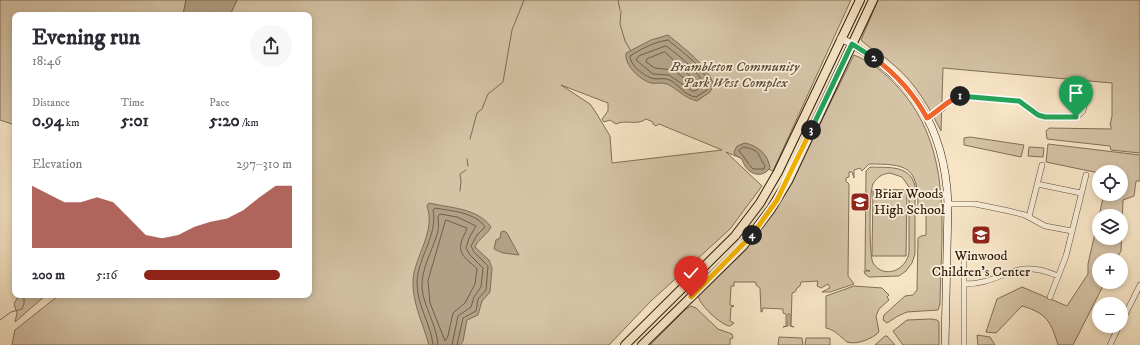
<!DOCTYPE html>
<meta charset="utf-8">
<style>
:root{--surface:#fff;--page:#f7f7f7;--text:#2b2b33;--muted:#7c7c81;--accent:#8f2418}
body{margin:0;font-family:"IM FELL DW Pica",serif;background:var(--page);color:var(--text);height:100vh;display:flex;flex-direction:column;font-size:15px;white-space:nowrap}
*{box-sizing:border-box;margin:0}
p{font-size:13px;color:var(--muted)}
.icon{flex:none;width:22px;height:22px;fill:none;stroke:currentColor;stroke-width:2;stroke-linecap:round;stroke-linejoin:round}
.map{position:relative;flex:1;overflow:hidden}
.details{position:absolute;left:12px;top:12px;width:300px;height:286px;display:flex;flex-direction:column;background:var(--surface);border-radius:8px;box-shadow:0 2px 6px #0003}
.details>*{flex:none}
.buttons{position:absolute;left:1092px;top:165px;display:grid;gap:8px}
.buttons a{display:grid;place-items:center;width:36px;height:36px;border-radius:50%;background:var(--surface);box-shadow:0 2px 6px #0003;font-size:20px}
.pin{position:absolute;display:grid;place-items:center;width:34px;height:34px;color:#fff;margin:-41px -17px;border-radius:50% 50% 50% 0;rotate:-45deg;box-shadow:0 0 4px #0007}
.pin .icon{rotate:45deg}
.km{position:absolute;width:20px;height:20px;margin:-10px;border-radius:50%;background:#222;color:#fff;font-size:11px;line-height:20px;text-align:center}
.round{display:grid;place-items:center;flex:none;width:42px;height:42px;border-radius:21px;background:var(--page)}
.summary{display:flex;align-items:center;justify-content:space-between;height:68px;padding:0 20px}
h1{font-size:22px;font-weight:700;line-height:30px}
.stats{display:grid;grid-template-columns:repeat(3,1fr);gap:6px;height:68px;padding:4px 20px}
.stats div{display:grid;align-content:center}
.stats b{font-size:17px;font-weight:700}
.stats small{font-size:11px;font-weight:400}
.stats p{font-size:11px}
.chart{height:112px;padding:8px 20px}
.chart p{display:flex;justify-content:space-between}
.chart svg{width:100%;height:72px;margin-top:4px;fill:var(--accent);opacity:.7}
ul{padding:0 20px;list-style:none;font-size:13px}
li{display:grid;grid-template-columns:64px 48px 1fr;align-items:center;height:30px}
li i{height:10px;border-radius:5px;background:var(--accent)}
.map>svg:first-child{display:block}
</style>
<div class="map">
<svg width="1140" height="345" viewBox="0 0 1140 345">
<rect width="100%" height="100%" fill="#f7e5c6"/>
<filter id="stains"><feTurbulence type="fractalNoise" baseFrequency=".005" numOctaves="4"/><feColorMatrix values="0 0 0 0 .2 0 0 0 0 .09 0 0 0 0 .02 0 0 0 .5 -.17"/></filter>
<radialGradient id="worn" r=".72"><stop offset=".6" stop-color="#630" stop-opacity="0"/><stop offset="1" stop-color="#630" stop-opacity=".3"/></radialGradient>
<!-- green -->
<path fill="#d5c3a6" stroke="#816f58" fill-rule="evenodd" d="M0 0H186L183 15H15V125L0 120Z
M237 0H851L773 171 726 152 762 186 730 229 650 302 609 345H12L15 330 59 295H309V15H230ZM561 85 608 103V111L602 119 604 122 610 120 616 124C626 119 637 126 646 119L653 122V124L656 126 659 124 722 150 612 163 610 136 595 111 590 104Z
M878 0H1140V153L1111 150 1110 146 1047 139 1046 131 1049 128 1111 129V125H1110L1112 116V83L943 68 941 131C929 107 916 84 895 66 885 56 871 50 861 40Z
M854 55C873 62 891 78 905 95 953 156 941 232 940 304L938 310 907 312 898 316 887 323 883 320 884 315 905 296 913 295 917 290 918 238 921 236 926 235V209L918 206C918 166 906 164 869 164L862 171 860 168 854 170V178L852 172H849V177L846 178V181L849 184 848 276 854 284 830 292H822L830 288 828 284 821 288 817 286 818 281 801 282 800 286 797 288 795 292 792 293 791 326 794 327 790 326V314H788V326L783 327 786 326V314L783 313V309L763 308 762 312H761L760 288 756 285V282H734V286H731L730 305 734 306 731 307 730 321 734 323 730 326C722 326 698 304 698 295L746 246 819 126Z
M970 137 1024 145 1021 157 964 145V138Z
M1048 144 1140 155V181H1136L1134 196 1123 200 1121 251 1116 260H1099V282H1105L1073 345H1058C1051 322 1047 313 1022 306L996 333 986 332 997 299 1022 287 1067 306 1088 274V264L1104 194H1121V172H1099V173L1046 162ZM1099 216H1121V238H1099Z
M1029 147 1044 148 1043 157 1028 156Z
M870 167C887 168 910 164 915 186V254L912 263 906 271 899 276 869 277 865 274 864 271H870L865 270 866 171ZM890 173 902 177 909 187V252C907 270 884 280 873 263 869 256 869 192 873 184 877 177 882 174 890 173Z
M873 189 907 190 906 256H872Z
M854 286 882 288 889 295 887 297 889 300 879 309 876 316 879 332C872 339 857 345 847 342 840 336 835 330 826 328V296Z
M19 295H46L15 322 17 313 14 304Z
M691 306 696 308 718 329 732 334 733 338 730 339V345H650L686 309Z
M931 319 937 320 939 322V345H903L893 331 907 320Z
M977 335 990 337 995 345H978Z
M887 336 895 345H875L885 336Z
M779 337 802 338 803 345H778Z
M806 338H830V345H805Z"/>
<!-- water -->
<path fill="#b2a086" stroke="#7d6b54" d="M186 0H237L230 15H183Z
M668 35C685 49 706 64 714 85L710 92 697 101C684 98 678 89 667 84 662 82 656 84 651 83 640 80 624 65 626 53L651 40Z
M745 143C758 146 768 154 770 168 760 181 745 172 742 159L735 155 734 152 737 146Z
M429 203C450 208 478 208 491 227 487 235 479 238 475 247L489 260 492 268 490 292 482 301 478 315 467 320 463 341 460 345H429C423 323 412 303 413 280 415 255 436 232 427 206Z
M504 231 507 233 519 255 503 253 494 249 496 240 500 238 501 232Z"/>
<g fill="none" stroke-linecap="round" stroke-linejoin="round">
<!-- shore -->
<path stroke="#705e48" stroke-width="1" d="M668 40C682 52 704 66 709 85L707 90 696 97C684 96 678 82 667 79 662 78 656 80 651 78 643 75 630 65 630 56 641 49 654 42 668 40Z
M666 46C675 52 705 76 703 86L695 91H692L669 75 653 74 636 60 639 56Z
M665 52 695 81V83L692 84 673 70 655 68 646 62 647 59Z
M744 147C762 151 756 153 765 166L764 169H753C747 163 745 157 739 151Z
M446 220 467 228C466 233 462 237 461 243 458 256 470 261 477 269L475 284 465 303 453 313 448 336 445 341 430 303 428 281Z
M433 345C431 323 417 307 417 282 418 257 438 235 433 210L435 208C451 211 475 212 485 227L477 235 471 246 474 252 488 266 486 290 478 299 476 311 463 318 457 345
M438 345C437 325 424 308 422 288 421 268 433 250 438 231 439 226 438 221 438 216L440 214 457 217 476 226 469 238 466 248 470 255 483 268 481 287 474 297 471 307 458 316 452 345"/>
<!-- stream -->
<path stroke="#7d6b54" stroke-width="1" d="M618 0 620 10
M621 11 620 24 625 41 631 51
M470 139 477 113 482 109 488 94 503 82 512 30 524 0
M467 159 468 166
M460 191 461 181 460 174 466 170
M0 320 11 312 22 309 24 304V295"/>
<defs>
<path id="street" d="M927 118 942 109 953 98 960 96 1019 101 1041 116 1071 118 1079 115 1083 111 1089 87
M1037 184 1081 193
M948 204H975L1009 211 1025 215 1045 226 1072 231
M1029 217 1042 165
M964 284C1005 284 1012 256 1058 276
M1050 297 1066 256 1086 175
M1121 323 1140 285
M964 345V256
M1110 345 1119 326"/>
<path id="secondary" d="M841 38C911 76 945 124 948 204L945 345"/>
<path id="primary" d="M625 345 735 236 760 203 778 172 860 0
M642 345 743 246 771 209 788 181 873 0"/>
</defs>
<!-- street casing -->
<use href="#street" stroke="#604e39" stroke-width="6"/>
<!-- secondary casing -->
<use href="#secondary" stroke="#2d1b0a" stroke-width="8"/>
<!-- primary casing -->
<use href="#primary" stroke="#2d1b0a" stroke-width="10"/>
<!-- street -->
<use href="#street" stroke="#faeeda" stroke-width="5"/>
<!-- secondary -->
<use href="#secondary" stroke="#faeeda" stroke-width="7"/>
<!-- primary -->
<use href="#primary" stroke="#f7e5c6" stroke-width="8"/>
</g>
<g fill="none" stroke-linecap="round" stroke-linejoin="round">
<defs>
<path id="split-1" d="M960 96 1019 101 1038 115 1045 117H1076"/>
<path id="split-2" d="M874 58C896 74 914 94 927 118 937 112 951 98 960 96"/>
<path id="split-3" d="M811 130 852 44 874 58"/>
<path id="split-4" d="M752 235 777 200 811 130"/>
<path id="split-5" d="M691 297 752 235"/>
</defs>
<!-- split-1 casing -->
<use href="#split-1" stroke="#fff" stroke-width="8"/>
<!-- split-2 casing -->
<use href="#split-2" stroke="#fff" stroke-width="8"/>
<!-- split-3 casing -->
<use href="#split-3" stroke="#fff" stroke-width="8"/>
<!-- split-4 casing -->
<use href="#split-4" stroke="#fff" stroke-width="8"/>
<!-- split-5 casing -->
<use href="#split-5" stroke="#fff" stroke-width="8"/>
<!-- split-1 -->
<use href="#split-1" stroke="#22a559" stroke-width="5"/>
<!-- split-2 -->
<use href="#split-2" stroke="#f0652b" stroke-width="5"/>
<!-- split-3 -->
<use href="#split-3" stroke="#22a559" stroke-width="5"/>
<!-- split-4 -->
<use href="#split-4" stroke="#f5b400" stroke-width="5"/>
<!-- split-5 -->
<use href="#split-5" stroke="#f5b400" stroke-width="5"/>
</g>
<!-- icons -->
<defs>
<symbol id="school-square" viewBox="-11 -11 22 22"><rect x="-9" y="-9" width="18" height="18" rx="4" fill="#8f2418" stroke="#faeeda"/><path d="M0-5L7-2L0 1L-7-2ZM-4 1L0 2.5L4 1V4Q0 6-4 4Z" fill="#fff"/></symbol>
</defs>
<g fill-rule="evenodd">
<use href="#school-square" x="849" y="191" width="22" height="22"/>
<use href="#school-square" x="970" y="224" width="22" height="22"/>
</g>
<g text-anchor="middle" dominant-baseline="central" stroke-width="3.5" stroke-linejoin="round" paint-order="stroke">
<!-- park labels -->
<g font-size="14" font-style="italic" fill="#5f4d39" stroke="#faeeda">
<text x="735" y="67">Brambleton Community<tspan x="735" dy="16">Park West Complex</tspan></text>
</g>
<!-- poi labels -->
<g font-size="14" fill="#2d1b0a" stroke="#faeeda" text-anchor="start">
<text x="874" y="194">Briar Woods<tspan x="874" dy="16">High School</tspan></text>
<text x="981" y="256" text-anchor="middle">Winwood<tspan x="981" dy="16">Children's Center</tspan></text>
</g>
</g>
<rect width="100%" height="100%" filter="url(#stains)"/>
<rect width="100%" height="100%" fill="url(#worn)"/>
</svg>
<div class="buttons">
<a><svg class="icon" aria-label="locate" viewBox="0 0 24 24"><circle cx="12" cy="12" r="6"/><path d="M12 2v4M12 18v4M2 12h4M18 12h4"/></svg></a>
<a><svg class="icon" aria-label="layers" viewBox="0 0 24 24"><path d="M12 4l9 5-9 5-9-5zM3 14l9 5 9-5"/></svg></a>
<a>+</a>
<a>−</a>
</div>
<div class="pin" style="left:1076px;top:117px;background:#1e9e55"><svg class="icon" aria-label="arrive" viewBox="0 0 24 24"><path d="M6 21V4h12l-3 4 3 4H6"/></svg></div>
<div class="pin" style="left:691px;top:297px;background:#d93025"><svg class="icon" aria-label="check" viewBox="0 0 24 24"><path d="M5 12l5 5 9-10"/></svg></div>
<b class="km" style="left:960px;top:96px">1</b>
<b class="km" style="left:874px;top:58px">2</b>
<b class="km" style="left:811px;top:130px">3</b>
<b class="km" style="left:752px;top:235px">4</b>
<section class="details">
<div class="summary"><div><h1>Evening run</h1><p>18:46</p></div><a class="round"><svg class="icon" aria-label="share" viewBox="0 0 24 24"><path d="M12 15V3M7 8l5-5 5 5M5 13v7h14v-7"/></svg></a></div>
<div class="stats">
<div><p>Distance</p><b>0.94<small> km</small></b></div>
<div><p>Time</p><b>5:01</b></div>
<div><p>Pace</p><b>5:20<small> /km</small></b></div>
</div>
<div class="chart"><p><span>Elevation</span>297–310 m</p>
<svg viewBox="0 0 160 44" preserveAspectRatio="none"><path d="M0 44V6L10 11L20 16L30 16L40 13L50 16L60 26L70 36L80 38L90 36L100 31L110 28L120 26L130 21L140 13L150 6L160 6V44z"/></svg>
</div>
<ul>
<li><b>200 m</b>5:16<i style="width:92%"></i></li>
</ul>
</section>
</div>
